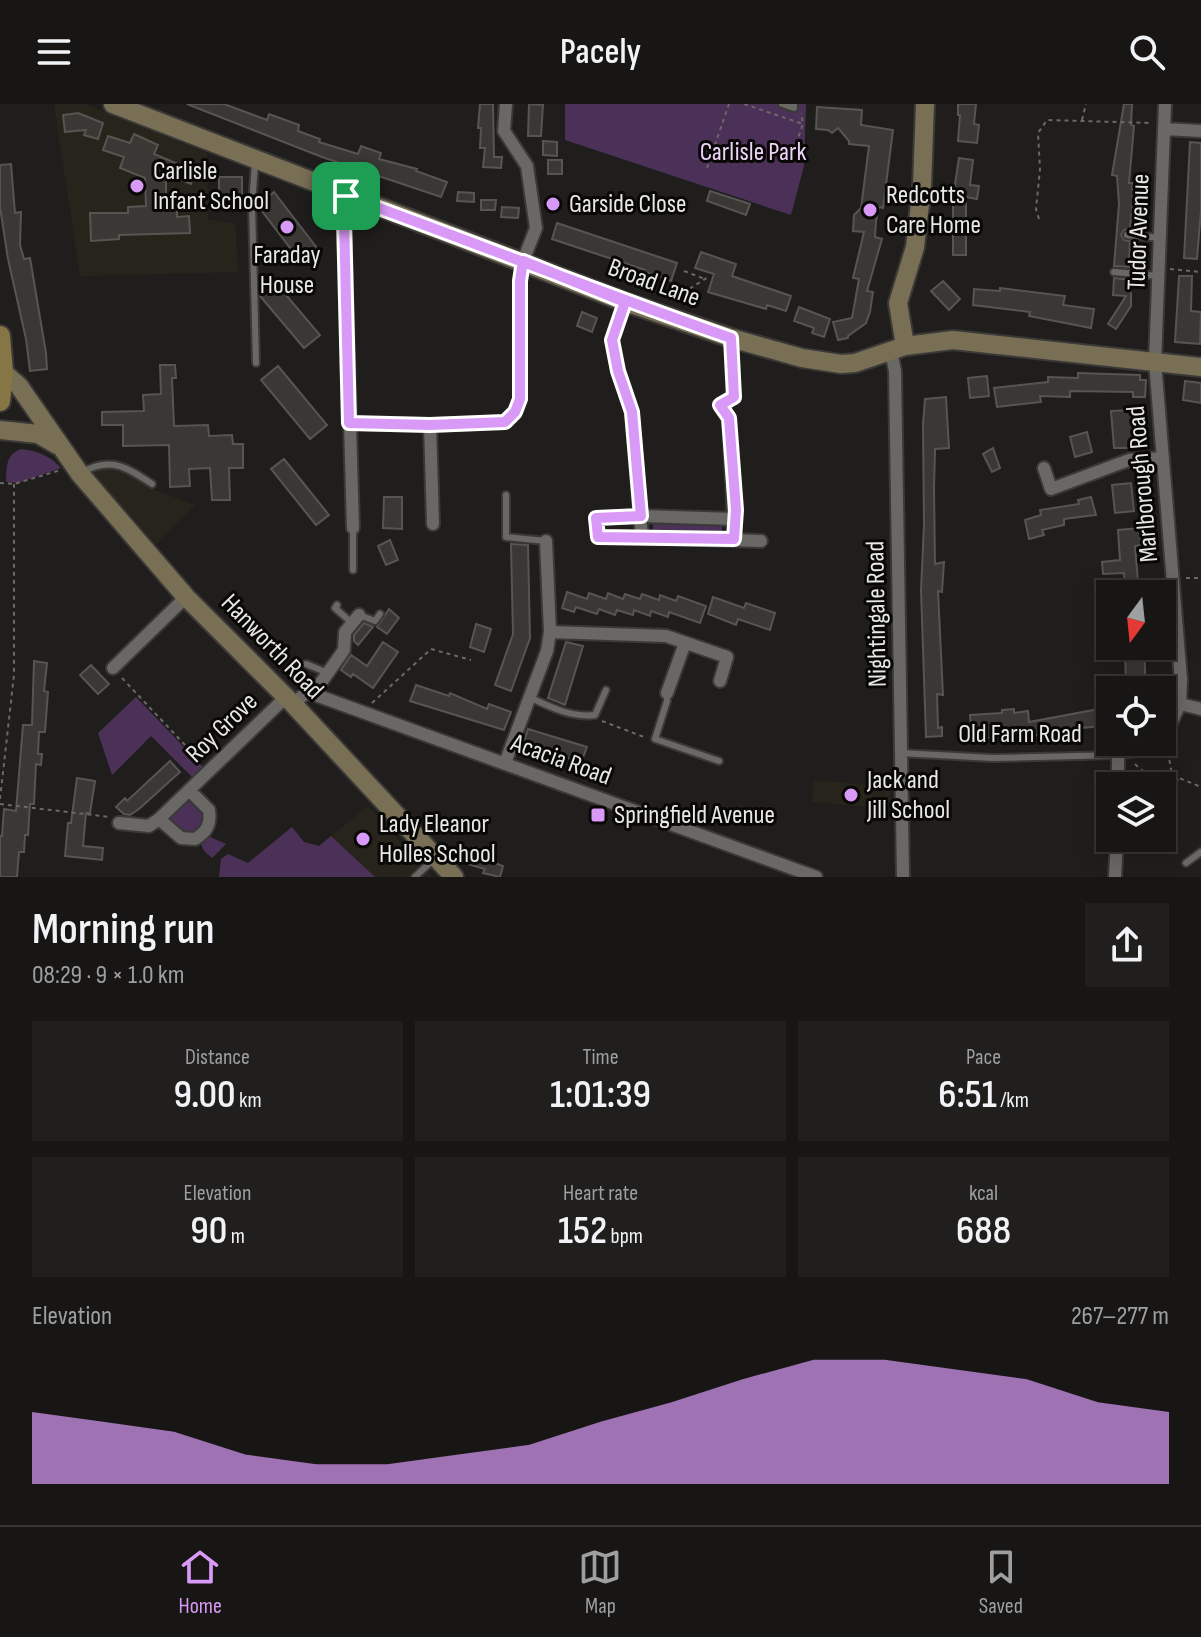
<!DOCTYPE html>
<meta charset="utf-8">
<style>
:root{--surface:#171615;--page:#201f1e;--text:#f1f3f6;--muted:#9e9fa0;--line:#363534;--accent:#d99af7}
body{margin:0;font-family:"Sofia Sans Condensed",sans-serif;background:var(--page);color:var(--text);height:100vh;display:flex;flex-direction:column;font-size:30px;white-space:nowrap}
*{box-sizing:border-box;margin:0}
p{font-size:26px;color:var(--muted)}
.icon{flex:none;width:44px;height:44px;fill:none;stroke:currentColor;stroke-width:2;stroke-linecap:round;stroke-linejoin:round}
.map{position:relative;height:773px;overflow:hidden}
.details{display:flex;flex-direction:column;background:var(--surface);flex:1}
.details>*{flex:none}
.needle{width:52px;rotate:195deg}
.fabs{position:absolute;left:1096px;top:476px;display:grid;gap:16px}
.fabs a{display:grid;place-items:center;width:80px;height:80px;border-radius:0px;background:var(--surface);box-shadow:0 4px 20px #0003,0 0 0 2px var(--line);font-size:40px}
.pin{position:absolute;display:grid;place-items:center;width:68px;height:68px;color:#fff;margin:-34px;border-radius:16px;box-shadow:0 4px 12px #0006}
.round{display:grid;place-items:center;flex:none;width:84px;height:84px;border-radius:0px;background:var(--page)}
.head{display:flex;align-items:center;justify-content:space-between;height:136px;padding:0 32px}
h1{font-size:44px;font-weight:600;line-height:60px}
.stats{display:grid;grid-template-columns:repeat(3,1fr);gap:12px;height:136px;padding:8px 32px}
.stats div{display:grid;align-content:center;border-radius:0px;background:var(--page);text-align:center}
.stats b{font-size:40px;font-weight:600}
.stats small{font-size:22px;font-weight:400}
.stats p{font-size:22px}
.chart{height:224px;padding:16px 32px}
.chart p{display:flex;justify-content:space-between}
.chart svg{width:100%;height:144px;margin-top:8px;fill:var(--accent);opacity:.7}
header{display:flex;justify-content:space-between;align-items:center;height:104px;padding:0 32px;background:var(--surface);font-size:36px;font-weight:600}
.menu{display:flex;justify-content:space-around;align-items:center;height:112px;border-top:2px solid var(--line);background:var(--surface);font-size:22px;color:var(--muted)}
.menu a{display:grid;justify-items:center;gap:4px}
.menu .current{color:var(--accent)}
.map>svg:first-child{display:block}
</style>
<header><svg class="icon" aria-label="menu" viewBox="0 0 24 24"><path d="M4 6h16M4 12h16M4 18h16"/></svg>Pacely<svg class="icon" aria-label="search" viewBox="0 0 24 24"><circle cx="10" cy="10" r="6"/><path d="M15 15l6 6"/></svg></header>
<div class="map">
<svg width="1201" height="773" viewBox="0 0 1201 773">
<rect width="100%" height="100%" fill="#1f1e1c"/>
<!-- built -->
<path fill="#27241c" d="M54 0H85L207 49 208 116 235 119 238 168 80 172Z
M107 364 121 366 150 384 195 401 156 440 91 369Z
M814 676 890 683 891 705 812 698Z
M368 702 433 773H230L292 723 304 738 319 742Z"/>
<!-- green -->
<path fill="#4b3157" d="M565 0H806L804 62 791 111 565 36Z
M21 345C38 347 49 351 61 364L18 379 6 378C7 363 5 351 21 345Z
M653 418 722 420V430L653 428Z
M136 593 203 663 192 673 151 632 112 671 98 629Z
M191 693 205 708 202 727C186 734 179 725 168 715Z
M292 723 304 738 319 742 331 732 375 773H219L221 755 228 750 248 759Z
M208 732 226 740 212 754 204 747 200 738Z"/>
<!-- building -->
<path fill="#393835" stroke="#565552" stroke-width="2" d="M187 0H224L267 16 269 10 299 21 298 27 320 35 319 38 358 50 361 42 381 49 379 55 417 65 416 67 447 78 441 93 322 53Z
M480 0H493L494 53H502L501 64 483 63 485 44H480L481 24H478Z
M529 0 543 1 541 32H528Z
M958 0H976L974 20 979 21 977 39 958 37 960 11H958Z
M1124 0H1132L1131 21 1134 22 1129 79H1132L1133 97 1130 125 1124 126 1121 131 1124 136 1130 137 1129 163 1114 162 1119 100 1117 72 1112 71Z
M817 3 862 6 861 21 893 26 883 104 879 103 876 117 875 133 882 135 867 187 873 188 870 208 866 219 848 232V234L838 236 833 218 852 214 859 175 853 174 864 128 853 127 854 111 861 104 869 42 849 40V37L838 24 832 29 828 26 816 25Z
M78 9 103 19 98 35 84 31 86 26 65 28 63 11Z
M134 30 158 41 154 50 195 67 191 80 166 70V98L177 97V113L189 112 190 129 119 131V135L91 137 90 109H128V103L146 102 145 74 120 64 124 53 103 46 108 32 130 39Z
M543 37 557 38V52L543 51Z
M1190 38 1201 39V106L1197 155 1184 154Z
M959 54 973 56 970 81 979 82 977 95 966 93V151H953V94Z
M548 56H562V70H548Z
M11 60 15 109 21 108 20 141 24 155 30 154 46 249 47 265 30 267 26 235 8 155 0 103V61Z
M219 73H242V98H219Z
M710 87 750 100 746 111 707 97Z
M274 88 317 144 300 157 258 102Z
M458 88 474 89V98L457 97Z
M481 96H496L495 106H481Z
M502 103 519 104 518 114 501 113Z
M557 119 677 159 671 177 645 168V166L552 135Z
M701 148 736 160 732 172 791 192 786 207 767 201 766 205 708 188 714 170 695 164Z
M1179 172H1192L1191 207 1201 208 1200 240 1175 238Z
M1114 174 1131 176V202L1116 225 1108 220 1126 192 1113 191Z
M943 177 960 195 949 206 931 187Z
M275 178 320 231 304 244 260 192Z
M1000 184 1065 192 1063 201 1094 205 1091 224 1029 212 1030 208 973 201 974 185 1000 187Z
M799 203 830 215 824 233 812 229 814 224 794 217Z
M582 208 597 214 592 228 577 222Z
M160 261H175L176 274H172L174 322 208 321 209 332 232 331 233 340H243V364H229L230 396H212L210 364 189 365 190 382 170 383 169 341 123 342V321H102V308L144 307 143 291 161 290Z
M278 262 327 321 310 335 261 276Z
M1078 269 1140 271V276H1146L1145 293H1133V288L1070 287V293L1040 292 1041 298 997 303 994 284 1048 278V273L1078 274Z
M987 272 989 292 970 294 968 274Z
M1185 277 1201 279V299L1183 296Z
M946 293 949 344 935 345 934 384 935 460 944 458 942 488 938 487 943 591 937 590 938 624 942 623V632L926 633 921 486 924 421 923 320 925 295Z
M1131 306 1134 344H1114L1111 307Z
M1087 328 1092 348 1075 353 1070 333Z
M993 344 1000 364 992 368 983 350Z
M284 355 329 411 316 421 271 365Z
M1131 379 1134 407 1115 409 1112 381Z
M384 393H402V425L383 424Z
M1091 393 1096 411 1064 415V421L1042 426 1044 431 1029 435 1025 416 1041 411 1040 406 1079 400 1078 396Z
M1140 424 1141 441 1135 442 1139 490H1125L1124 469 1103 470 1102 458 1120 456 1118 426Z
M390 436 398 456 386 461 378 442Z
M511 440 528 441 530 534 511 587 495 581 513 530Z
M567 488 587 495 589 489 606 495 608 489 623 495 625 490 640 495 642 490 659 496 660 491 676 497 678 492 706 502 700 519 669 508 668 513 651 507 650 512 634 506 633 511 617 506 615 511 599 505 597 510 576 503 574 508 562 504Z
M713 493 744 504 746 499 775 509 770 526 738 515 736 521 708 510Z
M389 505 399 514 387 530 377 523Z
M364 519 373 523 358 541 354 537V531Z
M476 520 491 525 484 548 470 543Z
M383 538 398 548 373 584 353 570 351 573 341 566 351 551 367 562Z
M566 538 583 542 565 601 548 594Z
M1144 543 1146 586H1126L1125 544Z
M34 557 47 559 44 587 48 588 45 628H39L38 650H42L41 661 36 660 34 700H30L28 731H25L24 748H19L17 773H0V732H2L4 705 16 707 23 621H32Z
M91 561 109 580 98 590 80 571Z
M416 581 449 592 450 589 487 605 489 600 511 608 504 626 410 597Z
M1014 605V609L1028 607 1029 618 1099 605 1101 622 1052 627 1020 636V632L972 635 970 611 1002 609V606Z
M528 625 587 643 581 659 524 638Z
M170 657 180 668 139 705 130 711 124 710 116 703 125 694 127 697Z
M77 674 95 677 90 709H86L83 742 103 744 102 756 65 752 68 719H71Z
M473 743 487 746 484 755 503 762 500 773 483 769 485 765 468 760Z"/>
<g fill="none" stroke-linecap="round" stroke-linejoin="round">
<defs>
<path id="lane" d="M782 0 794 4V0
M255 59 252 101 256 259
M1127 131 1161 134
M1114 168 1159 172
M83 368C111 352 128 364 152 380
M506 391V433L546 437
M353 466V425
M337 501 335 504 352 519
M359 511 375 517 380 510
M306 560 328 569
M667 589V597L655 635 719 657
M529 593C550 603 572 614 595 611L606 586
M900 649 993 654 1118 651C1135 650 1148 649 1161 638
M1186 759 1201 748
M415 773 435 754"/>
<path id="street" d="M1165 25 1201 27
M346 92 344 115 353 424
M625 198 612 236 618 267 632 308 642 433 761 437
M891 247 895 267 903 773
M720 301 729 314 734 415
M349 319 430 321 505 318 515 308 520 295V177L523 157 536 124 527 62 504 27 506 0
M430 321 433 420
M1044 364 1051 385 1129 356 1163 354
M642 433H598L596 414 641 412 734 415V435
M550 528 666 532 727 553 720 577
M113 564 186 493
M667 589 685 539
M313 590 344 546 345 528 359 511
M293 600 306 589 313 590 816 773
M1180 600 1201 605
M1163 636 1180 600 1181 576 1155 258 1165 0
M505 659 547 547 550 528 546 437
M1118 682V651
M159 715 181 734 195 735C207 728 211 720 209 706L189 686
M119 719 149 722 159 715 286 593
M1115 773 1117 734"/>
<path id="secondary" d="M113 0 625 198 731 234 802 254 841 260 855 259 905 242 953 236 1201 263
M905 242 898 199 915 143 922 83 925 0
M3 268 19 282 80 370 186 493 293 600 454 773
M0 326 38 330 57 341"/>
<path id="primary" d="M0 232 3 268 0 297"/>
</defs>
<!-- lane casing -->
<use href="#lane" stroke="#3a3937" stroke-width="10"/>
<!-- street casing -->
<use href="#street" stroke="#3a3937" stroke-width="16"/>
<!-- secondary casing -->
<use href="#secondary" stroke="#3a3937" stroke-width="22"/>
<!-- primary casing -->
<use href="#primary" stroke="#3a3937" stroke-width="24"/>
<!-- path -->
<path stroke="#6a6967" stroke-width="2" stroke-dasharray="4 4" stroke-linecap="butt" d="M744 0 803 20
M1082 16 1086 0
M796 40 803 20 801 9
M707 64 729 0
M1039 115 1036 105 1040 65 1038 29 1047 16 1152 19
M1170 165 1201 168
M684 167 705 175
M676 193 710 172
M731 295 734 293 732 251
M0 379 14 380 61 366
M1186 474H1201
M122 574 200 657
M372 599 431 545 471 556
M602 617 644 633
M1168 648 1172 671 1201 683
M1135 660C1147 672 1161 678 1179 676
M1162 683 1167 678
M0 695 14 571V380
M0 700 110 713"/>
<!-- lane -->
<use href="#lane" stroke="#696865" stroke-width="6"/>
<!-- street -->
<use href="#street" stroke="#696865" stroke-width="12"/>
<!-- secondary -->
<use href="#secondary" stroke="#786f55" stroke-width="18"/>
<!-- primary -->
<use href="#primary" stroke="#867645" stroke-width="20"/>
</g>
<g fill="none" stroke-linecap="round" stroke-linejoin="round">
<defs>
<path id="route" d="M346 92 344 115 349 319 430 321 505 318 515 308 520 295V177L523 157 625 198 612 236 618 267 632 308 641 412 596 414 598 433 734 435 736 406 729 314 720 301 734 293 731 234C602 189 475 139 346 92"/>
</defs>
<!-- route casing -->
<use href="#route" stroke="#fff" stroke-width="16"/>
<!-- route -->
<use href="#route" stroke="#d99af7" stroke-width="10"/>
</g>
<!-- markers -->
<g fill="#d99af7" stroke="#090807" stroke-width="3">
<circle cx="137" cy="82" r="8"/>
<circle cx="553" cy="100" r="8"/>
<circle cx="870" cy="106" r="8"/>
<circle cx="287" cy="123" r="8"/>
<circle cx="851" cy="691" r="8"/>
<rect x="590" y="703" width="16" height="16" rx="4"/>
<circle cx="363" cy="735" r="8"/>
</g>
<g text-anchor="middle" dominant-baseline="central" stroke-width="6" stroke-linejoin="round" paint-order="stroke">
<!-- park labels -->
<g font-size="26" fill="#ebd4f7" stroke="#090807">
<text x="753" y="48">Carlisle Park</text>
</g>
<!-- poi labels -->
<g font-size="26" fill="#e8e8e6" stroke="#090807" text-anchor="start">
<text x="153" y="67">Carlisle<tspan x="153" dy="30">Infant School</tspan></text>
<text x="886" y="91">Redcotts<tspan x="886" dy="30">Care Home</tspan></text>
<text x="569" y="100">Garside Close</text>
<text x="287" y="151" text-anchor="middle">Faraday<tspan x="287" dy="30">House</tspan></text>
<text x="867" y="676">Jack and<tspan x="867" dy="30">Jill School</tspan></text>
<text x="614" y="711">Springfield Avenue</text>
<text x="379" y="720">Lady Eleanor<tspan x="379" dy="30">Holles School</tspan></text>
</g>
<!-- street labels -->
<g font-size="26" fill="#e8e8e6" stroke="#090807">
<text transform="translate(1139 128) rotate(-88)">Tudor Avenue</text>
<text transform="translate(654 179) rotate(20)">Broad Lane</text>
<text transform="translate(1143 380) rotate(-95)">Marlborough Road</text>
<text transform="translate(877 510) rotate(-91)">Nightingale Road</text>
<text transform="translate(272 543) rotate(46)">Hanworth Road</text>
<text transform="translate(222 624) rotate(-44)">Roy Grove</text>
<text x="1020" y="630">Old Farm Road</text>
<text transform="translate(561 656) rotate(20)">Acacia Road</text>
</g>
</g>
</svg>
<div class="fabs">
<a><svg class="needle" viewBox="-14 -14 28 28"><path d="M0-13l5 13h-10z" fill="#e53935"/><path d="M0 13l5-13h-10z" fill="#9e9fa0"/></svg></a>
<a><svg class="icon" aria-label="locate" viewBox="0 0 24 24"><circle cx="12" cy="12" r="6"/><path d="M12 2v4M12 18v4M2 12h4M18 12h4"/></svg></a>
<a><svg class="icon" aria-label="layers" viewBox="0 0 24 24"><path d="M12 4l9 5-9 5-9-5zM3 14l9 5 9-5"/></svg></a>
</div>
<div class="pin" style="left:346px;top:92px;background:#1e9e55"><svg class="icon" aria-label="arrive" viewBox="0 0 24 24"><path d="M6 21V4h12l-3 4 3 4H6"/></svg></div>
</div>
<section class="details">
<div class="head"><div><h1>Morning run</h1><p>08:29 · 9 × 1.0 km</p></div><a class="round"><svg class="icon" aria-label="share" viewBox="0 0 24 24"><path d="M12 15V3M7 8l5-5 5 5M5 13v7h14v-7"/></svg></a></div>
<div class="stats">
<div><p>Distance</p><b>9.00<small> km</small></b></div>
<div><p>Time</p><b>1:01:39</b></div>
<div><p>Pace</p><b>6:51<small> /km</small></b></div>
</div>
<div class="stats">
<div><p>Elevation</p><b>90<small> m</small></b></div>
<div><p>Heart rate</p><b>152<small> bpm</small></b></div>
<div><p>kcal</p><b>688</b></div>
</div>
<div class="chart"><p><span>Elevation</span>267–277 m</p>
<svg viewBox="0 0 160 44" preserveAspectRatio="none"><path d="M0 44V22L10 25L20 28L30 35L40 38L50 38L60 35L70 32L80 25L90 19L100 12L110 6L120 6L130 9L140 12L150 19L160 22V44z"/></svg>
</div>
</section>
<nav class="menu">
<a class="current"><svg class="icon" aria-label="home" viewBox="0 0 24 24"><path d="M3 11l9-7 9 7M6 9v11h12V9"/></svg>Home</a>
<a><svg class="icon" aria-label="map" viewBox="0 0 24 24"><path d="M3 6l6-2 6 2 6-2v14l-6 2-6-2-6 2zM9 4v14M15 6v14"/></svg>Map</a>
<a><svg class="icon" aria-label="saved" viewBox="0 0 24 24"><path d="M7 4h10v16l-5-4-5 4z"/></svg>Saved</a>
</nav>
